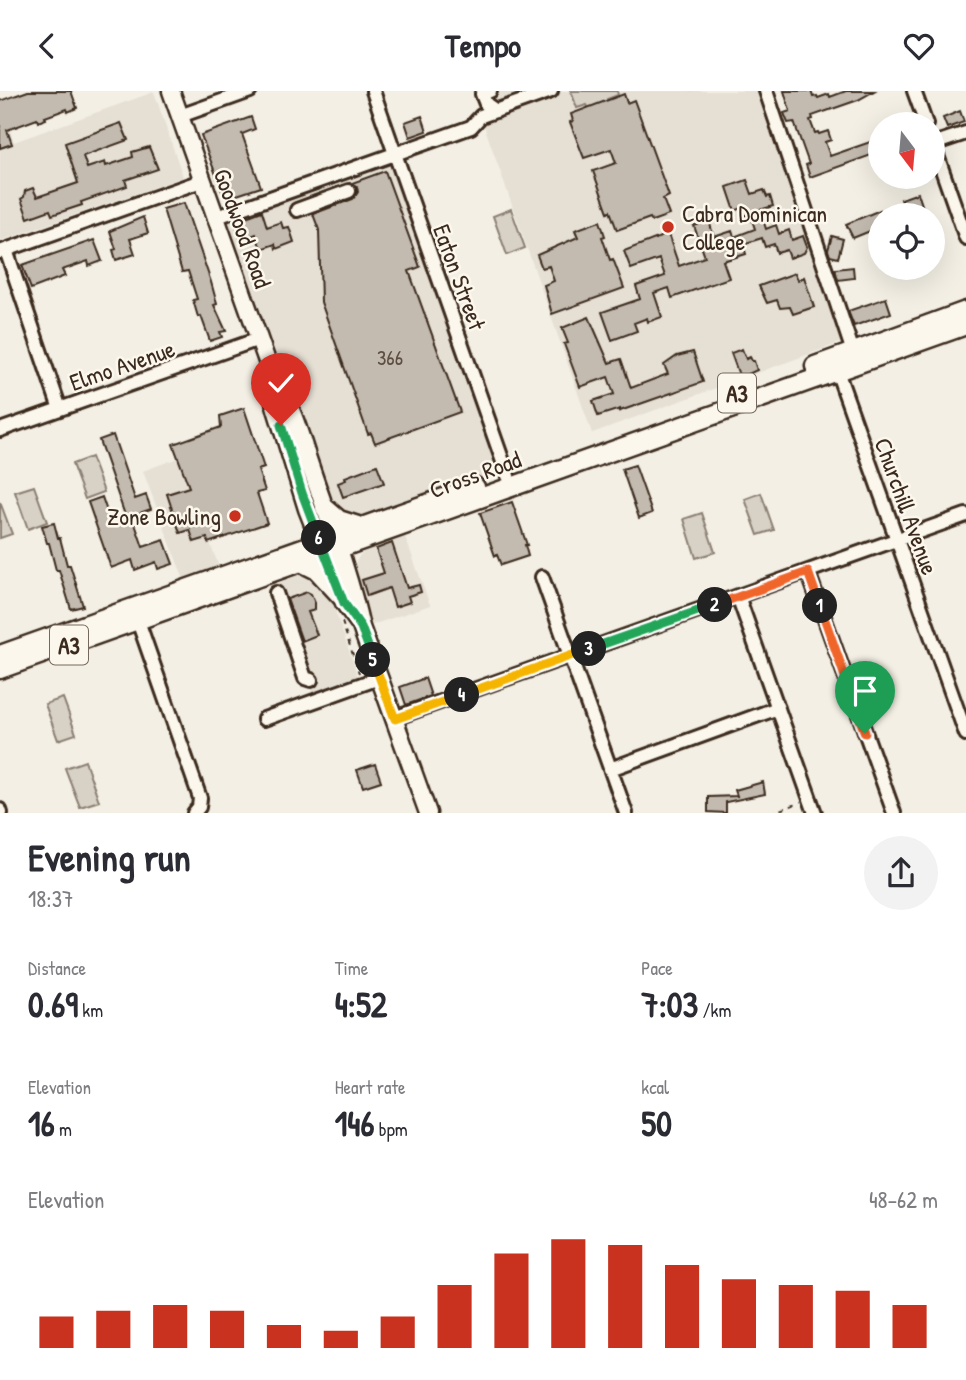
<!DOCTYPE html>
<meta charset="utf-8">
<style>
:root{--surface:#fff;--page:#f2f2f3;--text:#2b2b33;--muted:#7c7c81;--accent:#c8321e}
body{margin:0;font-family:"Patrick Hand",sans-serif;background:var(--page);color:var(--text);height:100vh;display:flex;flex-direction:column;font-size:26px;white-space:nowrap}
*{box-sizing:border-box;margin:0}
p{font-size:23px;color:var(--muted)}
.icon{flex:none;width:38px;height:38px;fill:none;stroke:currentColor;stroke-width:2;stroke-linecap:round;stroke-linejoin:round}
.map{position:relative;height:722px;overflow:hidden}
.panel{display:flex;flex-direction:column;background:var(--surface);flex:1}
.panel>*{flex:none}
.needle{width:46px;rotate:164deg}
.fabs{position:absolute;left:868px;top:21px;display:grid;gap:14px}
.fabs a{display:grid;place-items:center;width:77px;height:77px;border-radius:50%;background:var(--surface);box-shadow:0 7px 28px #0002;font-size:35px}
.pin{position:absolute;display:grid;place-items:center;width:60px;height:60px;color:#fff;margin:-72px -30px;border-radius:50% 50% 50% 0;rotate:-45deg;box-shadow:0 0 7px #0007}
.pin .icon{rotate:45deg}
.km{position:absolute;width:35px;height:35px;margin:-18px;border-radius:50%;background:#222;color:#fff;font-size:19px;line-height:35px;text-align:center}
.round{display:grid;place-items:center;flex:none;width:74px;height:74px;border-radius:37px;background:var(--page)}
.headline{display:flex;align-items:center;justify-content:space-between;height:119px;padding:0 28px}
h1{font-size:38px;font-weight:700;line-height:52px}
.metrics{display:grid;grid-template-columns:repeat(3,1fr);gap:10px;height:119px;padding:7px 28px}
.metrics div{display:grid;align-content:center}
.metrics b{font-size:35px;font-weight:700}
.metrics small{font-size:19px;font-weight:400}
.metrics p{font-size:19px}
.chart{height:196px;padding:14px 28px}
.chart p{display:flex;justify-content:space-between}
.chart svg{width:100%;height:126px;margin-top:7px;stroke:var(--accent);stroke-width:6}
header{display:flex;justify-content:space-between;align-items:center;height:91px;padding:0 28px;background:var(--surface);font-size:32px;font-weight:700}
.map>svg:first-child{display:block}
</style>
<header><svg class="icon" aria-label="back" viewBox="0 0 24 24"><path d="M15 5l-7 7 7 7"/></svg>Tempo<svg class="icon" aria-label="heart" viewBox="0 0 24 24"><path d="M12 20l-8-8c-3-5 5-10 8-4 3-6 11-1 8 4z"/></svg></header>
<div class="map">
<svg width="966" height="722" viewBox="0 0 966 722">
<rect width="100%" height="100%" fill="#f3efe4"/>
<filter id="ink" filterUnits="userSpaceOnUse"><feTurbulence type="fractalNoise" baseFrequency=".0143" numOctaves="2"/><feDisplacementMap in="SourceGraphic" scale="14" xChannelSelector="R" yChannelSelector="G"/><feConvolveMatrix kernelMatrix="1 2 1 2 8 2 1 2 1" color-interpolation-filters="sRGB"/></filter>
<g filter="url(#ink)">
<!-- built -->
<path fill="#e5dfd4" d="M472 0H770L853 247 592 342Z
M154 1 183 86 0 150V13L14 51Z
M381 70 391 71 497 372 492 382 366 425 352 427 332 415 228 131 232 125Z
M178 367 219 476 184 489 143 380Z
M404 443 430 514 372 534 352 478 360 464 374 454Z
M304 482 316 488 331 508 358 586 312 602 275 493Z"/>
<!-- green -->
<path fill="#d8d1c6" stroke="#8a7e72" stroke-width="2" d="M571 0H617L618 4 607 8 608 11 589 18 587 14 577 17Z
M511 118 525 157 507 164 493 125Z
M91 366 104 401 85 408 72 373Z
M34 395 47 431 28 438 15 401Z
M761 402 774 439 758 444 745 408Z
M0 411 12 443 0 447Z
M702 422 715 461 696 467 684 428Z
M63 607 76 643 58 649 45 613Z
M85 670 99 710 80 716 65 677Z"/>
<!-- building -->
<path fill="#c3bbb0" stroke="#3b2a1e" stroke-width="2" d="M28 0H71L77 17 68 21 67 18 45 26 46 28 38 31 37 28 7 39 12 53 0 57V10Z
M784 0H811L813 6 817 5 818 7 829 3 830 6 846 0H874L858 9 812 25 813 28 810 29 815 42 818 41 819 43 828 40 831 49 825 51 830 65 876 49 880 61 810 86 806 74 809 73 794 31 788 32 784 22 790 20Z
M624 3 627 12 634 9 669 105 663 108 669 124 652 130 650 127 617 139 610 120 608 121 593 80 616 72 611 58 584 67 570 31 573 30 571 23Z
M960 20 964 31 947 37 943 27Z
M422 25 427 40 410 46 405 31Z
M251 26 255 38 242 43 261 96 228 107 224 105 201 44Z
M121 32 128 49 83 65 87 77 105 71 106 75 133 66 132 61 149 56 158 78 125 89 127 95 81 111 82 114 52 124 50 119 28 127 21 108 24 106 25 100 33 97 37 106 78 92 65 52Z
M385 80 420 176 409 180 460 321 375 352 371 342 368 343 321 211 319 139 313 123 353 108 358 101 357 96 352 92Z
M747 89 752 103 764 99 767 106 770 105 773 115 760 119 766 138 776 134 779 143 789 139 792 149 803 145 807 156 804 162 790 167 787 159 777 162 774 153 765 156 762 147 743 153 746 163 723 170 729 187 672 207 669 197 654 202 662 226 648 231 647 227 634 232 637 240 612 249 602 221 640 208 636 195 665 185 659 168 631 178 624 160 668 143 679 175 705 166 694 135 709 130 714 146 732 140 734 146 755 138 750 123 745 125 742 117 735 120 727 96Z
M918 102 923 117 906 123 901 108Z
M184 112 211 191 217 213 214 214 226 240 220 241 222 246 210 250 201 225 198 226 193 209 197 208 188 180 182 181 163 118Z
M880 119V136L853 147 846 133Z
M262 120 267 136 281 131 283 137 289 136 294 151 276 158 275 153 261 158 256 143 241 149 235 130Z
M143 126 148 142 130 148 135 163 116 169 113 159 116 158 110 140Z
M600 130 605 145 602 146 610 169 613 168 624 197 552 223 544 194 554 190 549 175 542 177 537 164 578 146 575 139Z
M832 145 843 148 838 167 830 165 828 159Z
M94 149 102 170 89 175 88 170 62 179 65 185 31 198 22 174Z
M853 176 854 187 838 189 835 178Z
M795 182 798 189 804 186 814 216 793 223 790 216 780 217 777 209 767 212 759 195Z
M886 207 891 222 854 235 848 220Z
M589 226 609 272 621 268 631 297 668 283 664 274 677 265 693 261 703 291 620 320V318L598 325 593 310 614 303 608 286 580 296 564 253 568 252 562 237Z
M742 258 746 268 750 266 752 270H754L757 279 740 287 731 262Z
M244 317 264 377 258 379 265 400 257 402 267 432 208 452 207 447 194 451 190 439 180 442 167 403 189 396 173 353 221 336 220 325Z
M113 344 135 408 146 404 151 418 126 427 99 349Z
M377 374 384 392 343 406 338 392 346 389 345 386Z
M635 374 652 422 639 427 622 378Z
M102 406 112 435 133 427 143 456 164 449 173 473 158 478 156 471 135 479 132 469 111 477 88 411Z
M512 411 527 454H525L528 465 501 474 497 464 495 465 480 422Z
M54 432 58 447H60L67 474H70L83 515 71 518 59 479H56L49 452H47L42 435Z
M392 452 407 497 419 494 421 501 408 505 410 511 395 516 389 497 367 505 362 489 384 482 376 458Z
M307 501 311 503 315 512V519L308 521 317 544 302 550 287 508Z
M425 587 431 605 406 614 400 596Z
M375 673 381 690 363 696 357 679Z
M763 691 765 703 726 711V722L708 721V706L737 705 735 699Z"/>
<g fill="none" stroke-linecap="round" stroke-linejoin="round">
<defs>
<path id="minor" d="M373 0 508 385
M490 0 482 3 486 13 496 20
M766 0 853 261
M914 0 926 33
M180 25 250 0
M933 53 966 147
M933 53 966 42
M297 119 349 100
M214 127 471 36 481 25 551 0
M6 159 60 318
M0 161 201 90
M837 280 966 643
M0 339 259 248
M808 481 894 722
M542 486 626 722
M276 502 305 587 311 589
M738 505 815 722
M138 530 200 707 199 716 194 722
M395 627 966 424
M264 628 379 587
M610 678 778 617
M0 719 1 722"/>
<path id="major" d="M171 0 274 290C293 314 300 345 310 374 328 428 349 481 361 536L428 722
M274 290 272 305 307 418 344 512 358 531"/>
<path id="highway" d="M815 275 966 220
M325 417 339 429 361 436
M301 471 317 479 341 505
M0 564 475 396
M0 578 966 234"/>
</defs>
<!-- minor casing -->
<use href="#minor" stroke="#3b2a1e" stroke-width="18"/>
<!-- major casing -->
<use href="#major" stroke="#3b2a1e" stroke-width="21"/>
<!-- highway casing -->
<use href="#highway" stroke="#3b2a1e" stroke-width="23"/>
<!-- path -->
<path stroke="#3b2a1e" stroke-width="2" stroke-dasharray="5 5" stroke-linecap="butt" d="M342 531 359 582
M771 722 799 712"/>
<!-- minor -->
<use href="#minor" stroke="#fbf7ec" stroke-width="12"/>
<!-- major -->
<use href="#major" stroke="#fbf7ec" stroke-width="16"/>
<!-- highway -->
<use href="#highway" stroke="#fbf7ec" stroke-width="18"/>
</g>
</g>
<g fill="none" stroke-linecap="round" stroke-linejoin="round" filter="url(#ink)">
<defs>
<path id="split-1" d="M820 515 865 642"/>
<path id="split-2" d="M715 514 808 481 820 515"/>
<path id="split-3" d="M589 558 715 514"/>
<path id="split-4" d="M462 604 589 558"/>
<path id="split-5" d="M373 569 395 628 462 604"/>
<path id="split-6" d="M319 447 344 512 361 536 373 569"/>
<path id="split-7" d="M281 334 302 402 319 447"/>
</defs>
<!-- split-1 casing -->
<use href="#split-1" stroke="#fff" stroke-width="14"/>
<!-- split-2 casing -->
<use href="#split-2" stroke="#fff" stroke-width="14"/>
<!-- split-3 casing -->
<use href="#split-3" stroke="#fff" stroke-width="14"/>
<!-- split-4 casing -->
<use href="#split-4" stroke="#fff" stroke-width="14"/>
<!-- split-5 casing -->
<use href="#split-5" stroke="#fff" stroke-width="14"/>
<!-- split-6 casing -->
<use href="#split-6" stroke="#fff" stroke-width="14"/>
<!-- split-7 casing -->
<use href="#split-7" stroke="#fff" stroke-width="14"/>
<!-- split-1 -->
<use href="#split-1" stroke="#f0652b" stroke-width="9"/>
<!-- split-2 -->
<use href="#split-2" stroke="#f0652b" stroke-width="9"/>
<!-- split-3 -->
<use href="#split-3" stroke="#22a559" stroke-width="9"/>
<!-- split-4 -->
<use href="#split-4" stroke="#f5b400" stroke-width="9"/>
<!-- split-5 -->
<use href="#split-5" stroke="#f5b400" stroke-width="9"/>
<!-- split-6 -->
<use href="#split-6" stroke="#22a559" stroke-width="9"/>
<!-- split-7 -->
<use href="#split-7" stroke="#22a559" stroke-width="9"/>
</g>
<!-- markers -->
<g fill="#c8321e" stroke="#fbf7ec" stroke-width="2.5">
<circle cx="668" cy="136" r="7"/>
<circle cx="235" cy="425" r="7"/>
</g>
<g text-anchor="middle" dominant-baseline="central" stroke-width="5" stroke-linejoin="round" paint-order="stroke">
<!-- number labels -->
<g font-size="21" fill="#5d4e42">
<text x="390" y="266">366</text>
</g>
<!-- shield labels -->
<g fill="#fbf7ec" stroke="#75685c" stroke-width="2">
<rect x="718" y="282.5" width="38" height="39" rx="5"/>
<rect x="50" y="534.5" width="38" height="39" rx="5"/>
</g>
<g font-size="23" font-weight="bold" fill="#3b2a1e">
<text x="737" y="302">A3</text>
<text x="69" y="554">A3</text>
</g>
<!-- poi labels -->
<g font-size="24" fill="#3b2a1e" stroke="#fbf7ec" text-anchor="start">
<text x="682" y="122">Cabra Dominican<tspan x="682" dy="28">College</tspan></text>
<text x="221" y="425" text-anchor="end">Zone Bowling</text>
</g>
<!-- street labels -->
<g font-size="24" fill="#3b2a1e" stroke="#fbf7ec">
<text transform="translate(243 137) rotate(70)">Goodwood Road</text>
<text transform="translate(460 186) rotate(70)">Eaton Street</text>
<text transform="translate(122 274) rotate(-19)">Elmo Avenue</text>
<text transform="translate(475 383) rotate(-20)">Cross Road</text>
<text transform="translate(907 415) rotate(70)">Churchill Avenue</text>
</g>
</g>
</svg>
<div class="fabs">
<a><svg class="needle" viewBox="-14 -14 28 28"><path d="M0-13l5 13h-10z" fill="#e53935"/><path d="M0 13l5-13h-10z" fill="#7c7c81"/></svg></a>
<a><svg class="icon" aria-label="locate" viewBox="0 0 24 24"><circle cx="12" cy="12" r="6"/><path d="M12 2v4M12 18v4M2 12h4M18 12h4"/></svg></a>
</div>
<div class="pin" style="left:865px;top:642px;background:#1e9e55"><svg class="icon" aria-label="arrive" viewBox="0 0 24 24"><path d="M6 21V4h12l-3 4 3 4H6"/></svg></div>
<div class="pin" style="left:281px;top:334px;background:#d93025"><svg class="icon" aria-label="check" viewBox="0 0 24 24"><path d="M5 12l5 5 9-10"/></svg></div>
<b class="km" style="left:820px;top:515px">1</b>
<b class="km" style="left:715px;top:514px">2</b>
<b class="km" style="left:589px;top:558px">3</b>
<b class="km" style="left:462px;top:604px">4</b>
<b class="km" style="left:373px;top:569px">5</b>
<b class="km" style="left:319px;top:447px">6</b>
</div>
<section class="panel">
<div class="headline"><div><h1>Evening run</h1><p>18:37</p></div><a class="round"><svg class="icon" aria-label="share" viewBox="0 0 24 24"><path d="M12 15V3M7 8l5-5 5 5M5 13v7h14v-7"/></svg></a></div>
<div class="metrics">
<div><p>Distance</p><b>0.69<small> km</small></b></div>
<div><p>Time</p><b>4:52</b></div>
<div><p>Pace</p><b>7:03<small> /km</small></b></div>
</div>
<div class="metrics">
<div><p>Elevation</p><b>16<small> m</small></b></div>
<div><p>Heart rate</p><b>146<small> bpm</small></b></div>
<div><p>kcal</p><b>50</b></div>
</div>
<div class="chart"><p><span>Elevation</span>48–62 m</p>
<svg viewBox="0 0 160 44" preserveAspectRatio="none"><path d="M5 44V33M15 44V31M25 44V29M35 44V31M45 44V36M55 44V38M65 44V33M75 44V22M85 44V11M95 44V6M105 44V8M115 44V15M125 44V20M135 44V22M145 44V24M155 44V29"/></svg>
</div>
</section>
